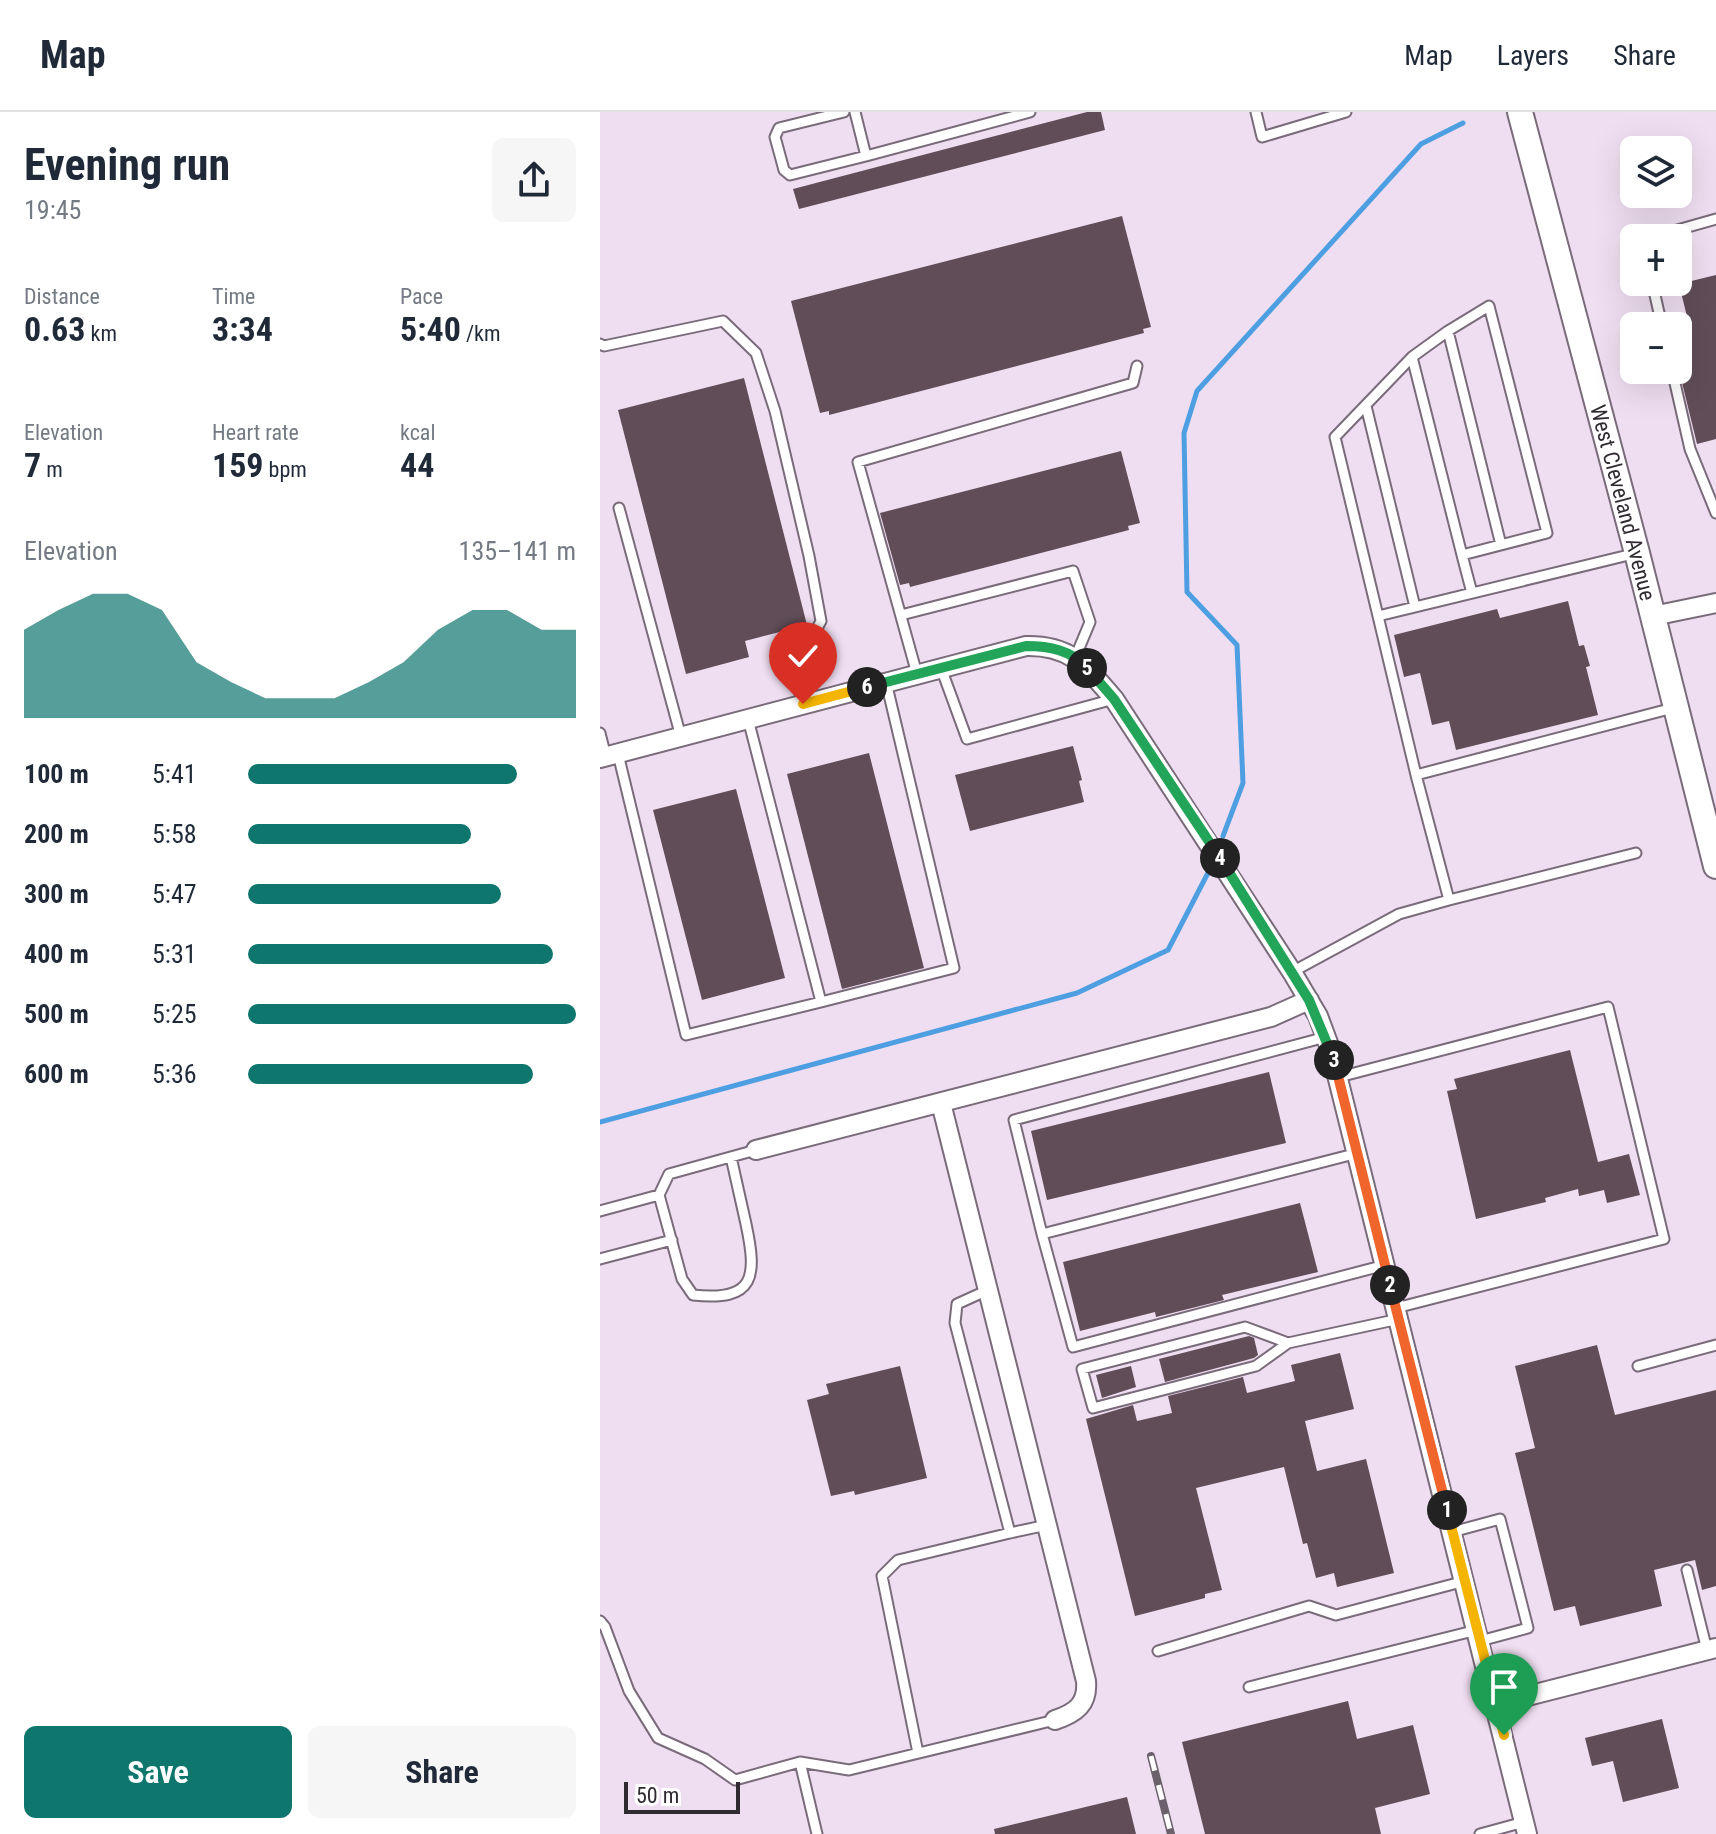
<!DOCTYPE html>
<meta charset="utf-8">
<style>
:root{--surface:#fff;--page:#f6f6f7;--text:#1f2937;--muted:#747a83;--line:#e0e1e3;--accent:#0f766e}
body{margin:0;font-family:"Roboto Condensed",sans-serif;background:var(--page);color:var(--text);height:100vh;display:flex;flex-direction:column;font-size:30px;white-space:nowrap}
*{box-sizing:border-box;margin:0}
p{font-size:26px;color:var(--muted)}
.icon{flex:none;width:44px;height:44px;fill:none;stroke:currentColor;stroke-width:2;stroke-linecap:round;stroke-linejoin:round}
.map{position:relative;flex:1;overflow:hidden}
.sheet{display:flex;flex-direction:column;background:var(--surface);width:600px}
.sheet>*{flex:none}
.buttons{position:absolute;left:1020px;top:24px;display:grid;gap:16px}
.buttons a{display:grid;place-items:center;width:72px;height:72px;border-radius:12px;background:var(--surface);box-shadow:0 8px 32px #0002;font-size:40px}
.scale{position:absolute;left:24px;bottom:20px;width:116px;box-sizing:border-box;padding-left:8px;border:4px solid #302a31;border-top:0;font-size:22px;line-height:28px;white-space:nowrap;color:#302a31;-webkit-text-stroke:6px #fff;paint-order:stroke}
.pin{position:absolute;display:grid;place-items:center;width:68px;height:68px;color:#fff;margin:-82px -34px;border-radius:50% 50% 50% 0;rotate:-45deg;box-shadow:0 0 8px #0007}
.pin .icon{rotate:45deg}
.km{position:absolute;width:40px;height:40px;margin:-20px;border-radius:50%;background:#222;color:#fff;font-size:22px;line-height:40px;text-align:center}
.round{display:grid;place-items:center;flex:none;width:84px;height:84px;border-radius:12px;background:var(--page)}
.overview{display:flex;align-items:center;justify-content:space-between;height:136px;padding:0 24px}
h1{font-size:44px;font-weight:700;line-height:60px}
.metrics{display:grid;grid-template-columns:repeat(3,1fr);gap:12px;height:136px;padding:8px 24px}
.metrics div{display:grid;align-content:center}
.metrics b{font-size:34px;font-weight:700}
.metrics small{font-size:22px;font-weight:400}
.metrics p{font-size:22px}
.chart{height:224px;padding:16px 24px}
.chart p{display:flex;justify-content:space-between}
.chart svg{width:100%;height:144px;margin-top:8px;fill:var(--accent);opacity:.7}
.primary-button{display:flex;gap:16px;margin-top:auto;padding:16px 24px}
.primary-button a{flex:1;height:92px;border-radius:12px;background:var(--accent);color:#fff;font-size:32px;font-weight:700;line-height:92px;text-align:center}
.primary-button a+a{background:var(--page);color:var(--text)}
ul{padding:0 24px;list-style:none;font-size:26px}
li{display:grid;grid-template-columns:128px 96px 1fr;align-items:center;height:60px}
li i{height:20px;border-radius:10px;background:var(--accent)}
header{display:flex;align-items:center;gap:48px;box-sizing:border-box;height:112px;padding:0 40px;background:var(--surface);border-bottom:2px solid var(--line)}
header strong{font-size:38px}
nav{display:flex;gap:44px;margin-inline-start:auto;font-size:28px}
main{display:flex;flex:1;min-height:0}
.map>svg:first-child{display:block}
</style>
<header>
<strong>Map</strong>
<nav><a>Map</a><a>Layers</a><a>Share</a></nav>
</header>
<main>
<section class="sheet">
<div class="overview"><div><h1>Evening run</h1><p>19:45</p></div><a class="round"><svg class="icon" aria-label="share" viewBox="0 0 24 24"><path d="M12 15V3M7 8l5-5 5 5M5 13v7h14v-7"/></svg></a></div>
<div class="metrics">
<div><p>Distance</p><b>0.63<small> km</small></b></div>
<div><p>Time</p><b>3:34</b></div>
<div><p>Pace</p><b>5:40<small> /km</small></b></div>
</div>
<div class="metrics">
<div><p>Elevation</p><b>7<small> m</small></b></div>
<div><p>Heart rate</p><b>159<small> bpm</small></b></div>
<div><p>kcal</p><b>44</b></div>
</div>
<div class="chart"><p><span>Elevation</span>135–141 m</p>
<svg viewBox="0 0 160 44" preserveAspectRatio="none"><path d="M0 44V17L10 11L20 6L30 6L40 11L50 27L60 33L70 38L80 38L90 38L100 33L110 27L120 17L130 11L140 11L150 17L160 17V44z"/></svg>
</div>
<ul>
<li><b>100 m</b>5:41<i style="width:82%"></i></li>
<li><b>200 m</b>5:58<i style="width:68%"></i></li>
<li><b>300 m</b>5:47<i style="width:77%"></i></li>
<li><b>400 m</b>5:31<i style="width:93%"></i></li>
<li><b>500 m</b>5:25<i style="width:100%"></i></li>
<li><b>600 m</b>5:36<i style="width:87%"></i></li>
</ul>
<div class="primary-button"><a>Save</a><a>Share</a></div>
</section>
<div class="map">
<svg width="1116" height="1722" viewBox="0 0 1116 1722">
<rect width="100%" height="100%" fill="#efdef1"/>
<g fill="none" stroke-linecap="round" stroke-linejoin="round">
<!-- stream -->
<path stroke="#4d9fe1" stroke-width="5" d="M623 724 643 671 637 533 587 480 584 321 597 279 821 32 863 11
M0 1010 477 881 568 838 609 759"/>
</g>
<!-- building -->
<path fill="#604d58" d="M487 0H501L505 18 199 97 193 77Z
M522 104 551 215 543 217 544 221 229 303V299L220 301 191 189Z
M1116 163V327L1097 332 1078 254 1083 252 1078 228 1092 225 1079 172Z
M144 266 207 513 145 529 149 545 86 562 18 298Z
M521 339 540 411 528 414 529 418 310 475 309 471 300 473 280 401Z
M968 489 979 534 984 533 990 554 986 555 998 603 856 638 849 609 832 613 820 561 804 565 794 523 897 497 900 506Z
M473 634 482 668 479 669 484 690 370 719 355 663Z
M269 641 324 856 242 877 187 662Z
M136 677 185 866 102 888 53 698Z
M970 938 998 1050 1029 1042 1040 1083 1007 1091 1004 1078 979 1084 978 1077 945 1086 946 1090 876 1107 847 979 857 977 854 967Z
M669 960 686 1031 447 1088 431 1019Z
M700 1091 718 1160 622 1183 624 1188 556 1205 555 1200 480 1219 463 1150Z
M649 1224 654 1226 658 1243 654 1246 565 1270 559 1247Z
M997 1233 1015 1303 1116 1278V1474L1102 1478 1095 1448 1054 1458 1062 1494 980 1514 975 1494 954 1499 915 1341 935 1336 915 1254Z
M740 1241 754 1297 705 1309 717 1359 766 1347 794 1461 737 1475 734 1461 716 1466 707 1431 703 1432 684 1355 596 1376 622 1478 605 1482V1486L535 1504 486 1307 533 1293 537 1309 572 1301 568 1284 643 1265 647 1281 695 1269 691 1253Z
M300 1254 327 1366 255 1383 254 1379 231 1384 207 1288 229 1282 226 1272Z
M531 1254 536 1275 502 1286 496 1263Z
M748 1589 757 1627 813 1613 830 1682 775 1696 781 1722H605L582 1630Z
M1062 1607 1079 1676 1023 1690 1013 1649 992 1654 985 1626Z
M527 1685 536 1722H395L394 1717Z"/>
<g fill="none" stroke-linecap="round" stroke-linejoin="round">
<defs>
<path id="service" d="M244 0 179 16 175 25 184 58 190 63 266 44
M255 0 266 44 430 0
M656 0 662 25 746 0
M1049 126 1116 107
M1052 170 1062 214
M848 219 901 433
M0 232 4 234 123 209 156 241 175 299 209 444 221 509 194 560 203 592
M812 245 862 443
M1072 258 1090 337 1116 401
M766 294 815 495
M19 396 81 625
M872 481 862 443 947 421 889 194 848 219 812 245 735 325 778 504 1037 441
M301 503 473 459 490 510 475 546
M778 504 816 663 1073 596
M341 556 367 627 514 587
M317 562 258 350 533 271 537 254
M0 621 6 645
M18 642 86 923 221 890 148 607
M849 788 1036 741
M692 860 799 802 849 788 816 663
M221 890 354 856 286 570
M726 925 414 1008 442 1122 758 1041
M739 965 1008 895 1064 1127 796 1196
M131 1045C136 1068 141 1090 146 1112 157 1164 156 1190 93 1183L82 1167 59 1083 69 1062 156 1038
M0 1099 59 1083
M442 1122 473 1235 785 1153
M0 1147 72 1128
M388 1178 357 1192 355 1211 410 1421 447 1413
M688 1231 645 1215 482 1257 493 1296 656 1254 688 1231 799 1207
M1038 1254 1116 1233
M852 1420 900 1407 928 1516 880 1529
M1087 1458 1107 1538
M0 1509 5 1515 29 1579 58 1626 105 1647 135 1668 200 1650 217 1722
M558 1539 709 1494 736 1503 865 1469
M649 1575 877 1518
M318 1641 282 1464 298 1448 410 1421
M200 1650 249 1658 455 1608
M880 1722 924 1710"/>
<path id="minor" d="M1053 504 1116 491
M0 646 426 534C472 533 486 555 514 587L692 860 718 904 731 939 927 1722
M341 991 486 1569C488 1592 476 1601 455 1608
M156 1038 671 905 709 888
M896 1592 1116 1536"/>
<g id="secondary">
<path id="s1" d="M920 0 1037 441 1116 754"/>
</g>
</defs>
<!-- service casing -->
<use href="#service" stroke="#7a6b7b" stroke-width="13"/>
<!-- minor casing -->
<use href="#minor" stroke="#7a6b7b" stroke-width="22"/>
<!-- secondary casing -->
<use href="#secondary" stroke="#7a6b7b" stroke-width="28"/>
<!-- service -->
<use href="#service" stroke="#fff" stroke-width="9"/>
<!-- minor -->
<use href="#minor" stroke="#fff" stroke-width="18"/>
<!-- secondary -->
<use href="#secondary" stroke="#fff" stroke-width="24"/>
<defs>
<path id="rail" d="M551 1644 571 1722"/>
</defs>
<!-- rail casing -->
<use href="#rail" stroke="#6a616b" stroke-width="8"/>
<!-- rail -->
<use href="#rail" stroke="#fff" stroke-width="5" stroke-dasharray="15" stroke-linecap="butt"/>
</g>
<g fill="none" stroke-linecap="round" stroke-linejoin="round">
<defs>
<path id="split-1" d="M847 1398 904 1623"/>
<path id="split-2" d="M790 1173 847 1398"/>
<path id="split-3" d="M734 948 790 1173"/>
<path id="split-4" d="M620 746 709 888 734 948"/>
<path id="split-5" d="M487 556 514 587 620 746"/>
<path id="split-6" d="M267 575 426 534C449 534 471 538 487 556"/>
<path id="split-7" d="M203 592 267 575"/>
</defs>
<!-- split-1 casing -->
<use href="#split-1" stroke="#fff" stroke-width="16"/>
<!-- split-2 casing -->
<use href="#split-2" stroke="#fff" stroke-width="16"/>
<!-- split-3 casing -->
<use href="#split-3" stroke="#fff" stroke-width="16"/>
<!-- split-4 casing -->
<use href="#split-4" stroke="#fff" stroke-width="16"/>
<!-- split-5 casing -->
<use href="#split-5" stroke="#fff" stroke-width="16"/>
<!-- split-6 casing -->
<use href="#split-6" stroke="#fff" stroke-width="16"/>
<!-- split-7 casing -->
<use href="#split-7" stroke="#fff" stroke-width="16"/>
<!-- split-1 -->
<use href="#split-1" stroke="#f5b400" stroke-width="10"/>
<!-- split-2 -->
<use href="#split-2" stroke="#f0652b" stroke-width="10"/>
<!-- split-3 -->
<use href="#split-3" stroke="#f0652b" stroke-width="10"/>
<!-- split-4 -->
<use href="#split-4" stroke="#22a559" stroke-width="10"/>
<!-- split-5 -->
<use href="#split-5" stroke="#22a559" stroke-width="10"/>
<!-- split-6 -->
<use href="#split-6" stroke="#22a559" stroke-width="10"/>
<!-- split-7 -->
<use href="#split-7" stroke="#f5b400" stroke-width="10"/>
</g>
<g text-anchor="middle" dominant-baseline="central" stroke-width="8" stroke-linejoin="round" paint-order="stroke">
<!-- street labels -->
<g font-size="22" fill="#302a31" stroke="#fff">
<text stroke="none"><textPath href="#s1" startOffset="404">West Cleveland Avenue</textPath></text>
</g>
</g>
</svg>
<div class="buttons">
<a><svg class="icon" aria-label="layers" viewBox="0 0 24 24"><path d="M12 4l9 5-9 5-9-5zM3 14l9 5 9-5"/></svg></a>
<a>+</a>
<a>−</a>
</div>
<div class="scale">50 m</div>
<div class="pin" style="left:904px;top:1623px;background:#1e9e55"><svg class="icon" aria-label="arrive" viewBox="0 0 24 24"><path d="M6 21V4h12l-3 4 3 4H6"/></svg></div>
<div class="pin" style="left:203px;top:592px;background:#d93025"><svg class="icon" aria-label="check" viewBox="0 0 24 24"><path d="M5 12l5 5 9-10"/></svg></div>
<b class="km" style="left:847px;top:1398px">1</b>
<b class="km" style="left:790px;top:1173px">2</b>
<b class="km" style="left:734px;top:948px">3</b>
<b class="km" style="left:620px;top:746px">4</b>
<b class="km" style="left:487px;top:556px">5</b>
<b class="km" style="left:267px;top:575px">6</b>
</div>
</main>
